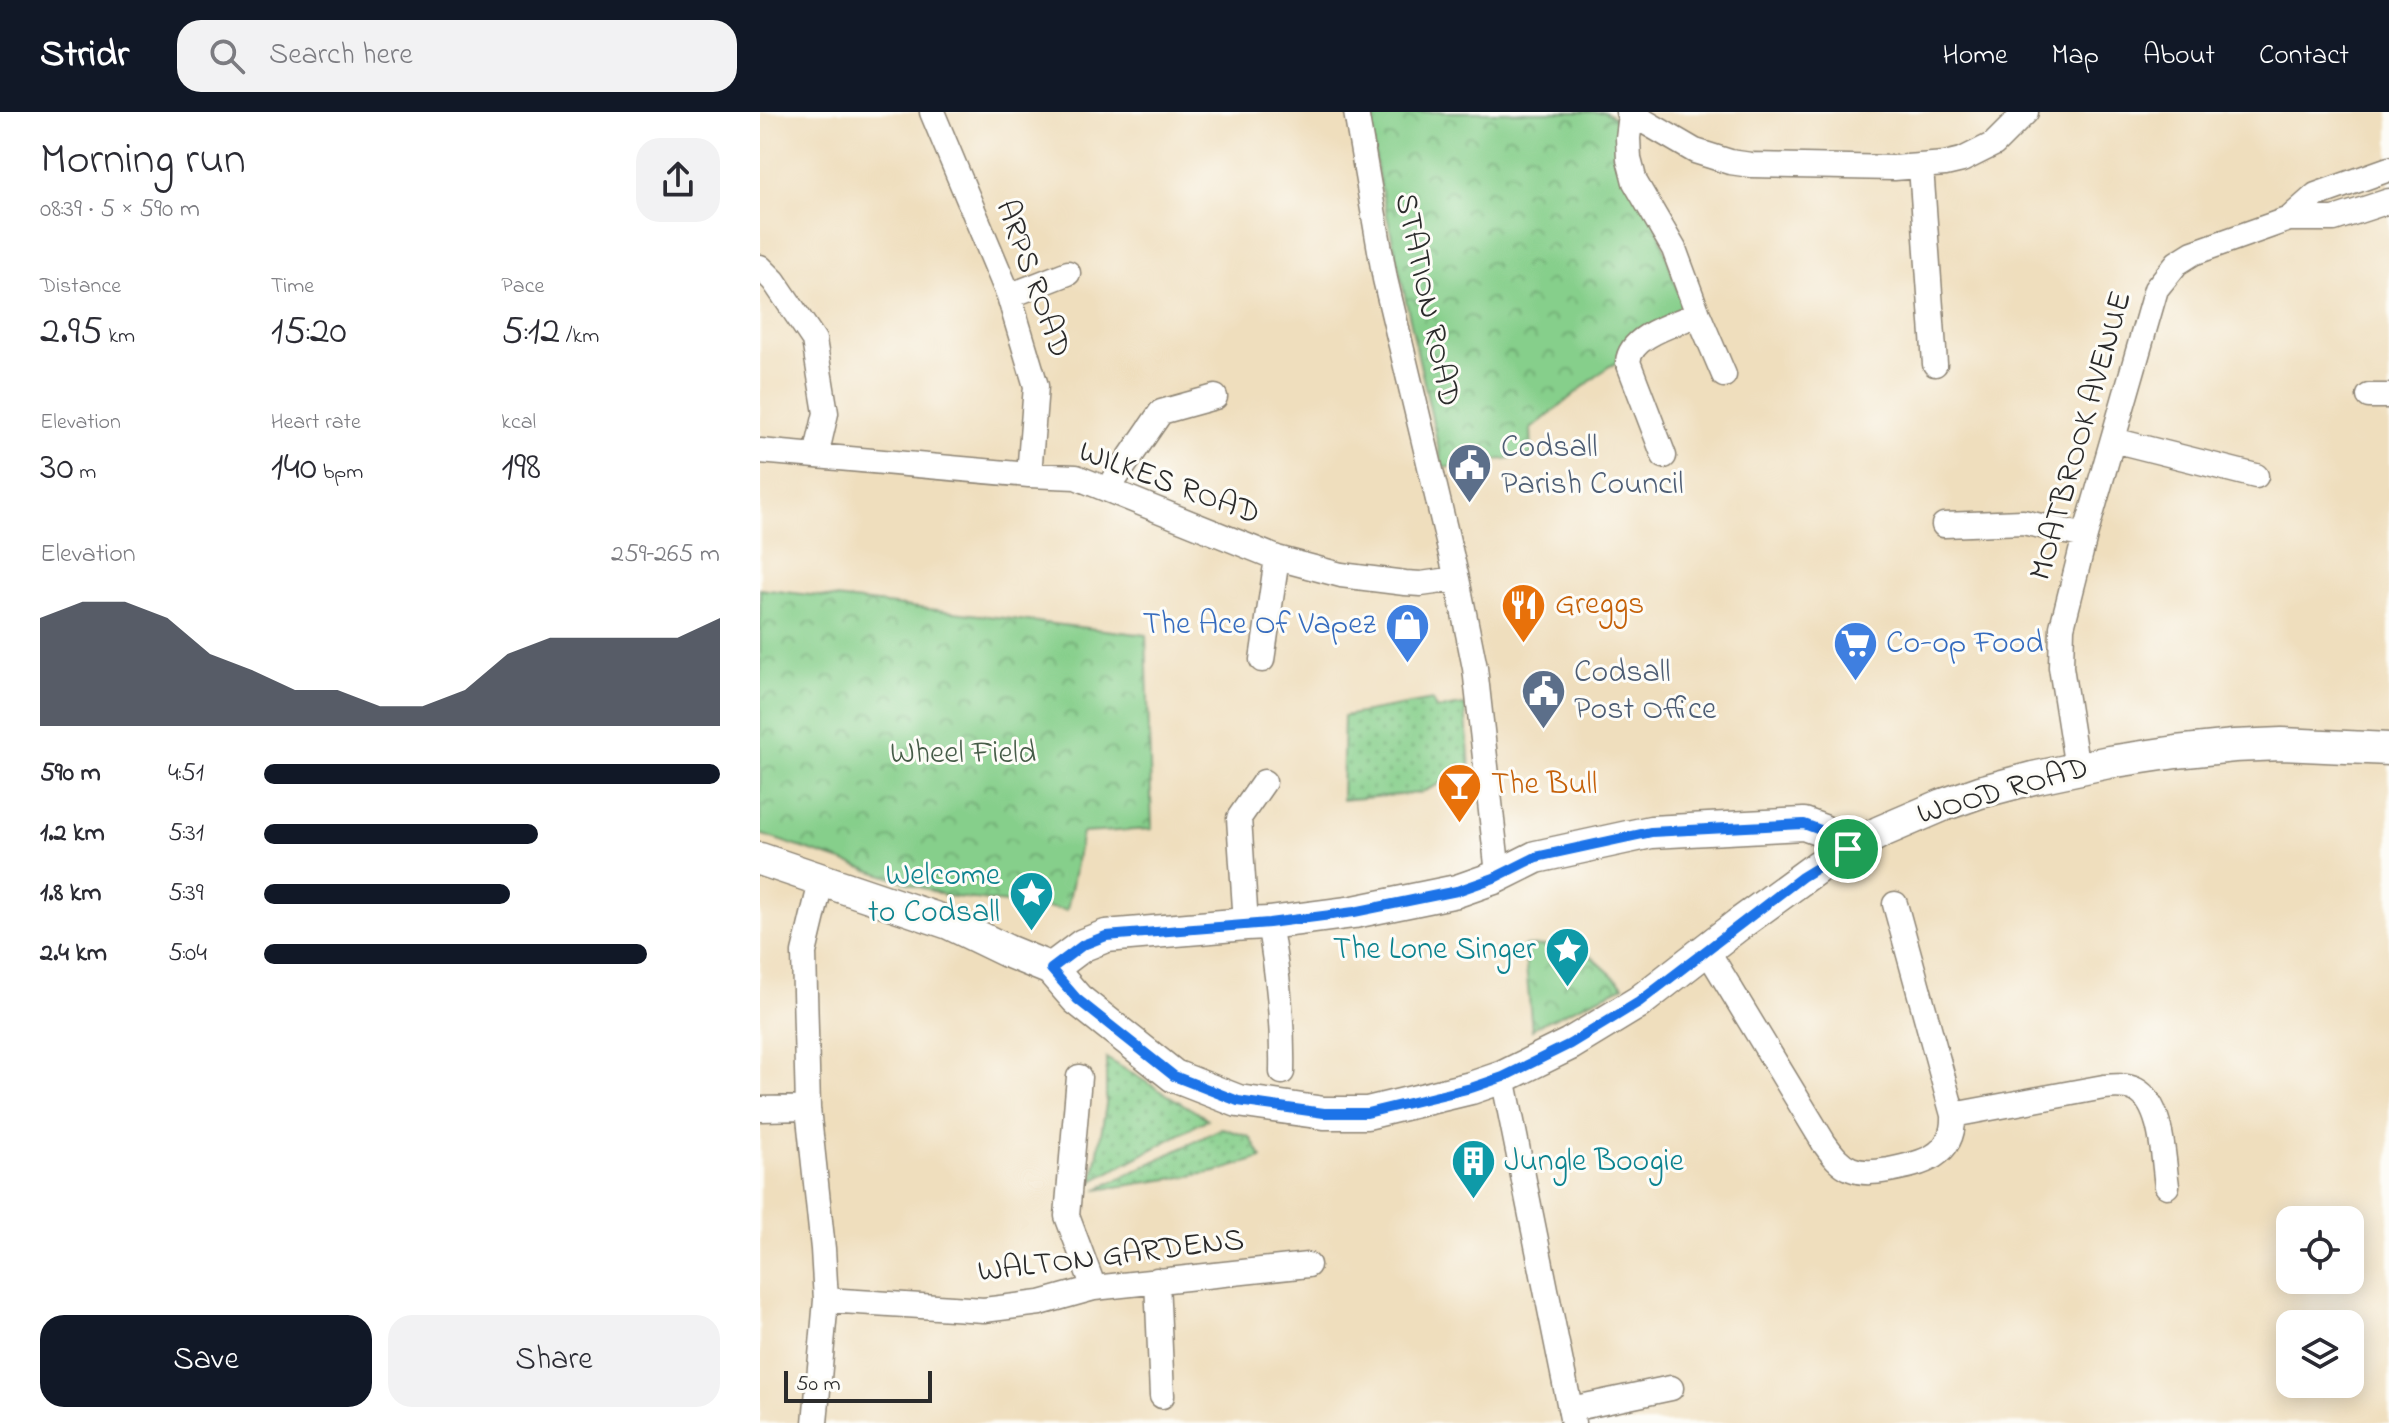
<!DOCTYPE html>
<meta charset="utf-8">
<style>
:root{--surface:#fff;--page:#f2f2f3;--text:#2b2b33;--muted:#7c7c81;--accent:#111827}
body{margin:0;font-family:"Indie Flower",sans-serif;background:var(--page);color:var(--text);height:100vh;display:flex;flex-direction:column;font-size:30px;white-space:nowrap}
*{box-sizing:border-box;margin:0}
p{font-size:26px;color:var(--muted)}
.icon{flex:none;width:44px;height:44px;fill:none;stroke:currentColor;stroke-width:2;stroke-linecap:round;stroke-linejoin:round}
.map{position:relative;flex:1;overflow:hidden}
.sheet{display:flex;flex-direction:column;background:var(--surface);width:760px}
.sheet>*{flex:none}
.tools{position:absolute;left:1516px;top:1094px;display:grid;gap:16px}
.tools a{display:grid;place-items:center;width:88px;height:88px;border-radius:16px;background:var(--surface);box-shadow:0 4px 20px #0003;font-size:40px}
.scale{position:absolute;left:24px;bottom:20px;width:148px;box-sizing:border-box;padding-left:8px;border:4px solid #2b2b2b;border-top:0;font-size:22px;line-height:28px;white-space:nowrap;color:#2b2b2b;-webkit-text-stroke:6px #fdfcf7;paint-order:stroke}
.pin{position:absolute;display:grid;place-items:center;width:68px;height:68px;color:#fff;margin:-34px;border:4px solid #fff;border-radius:50%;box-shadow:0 2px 8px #0007}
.round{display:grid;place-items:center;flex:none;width:84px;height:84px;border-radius:24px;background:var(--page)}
.headline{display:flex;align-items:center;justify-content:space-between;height:136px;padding:0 40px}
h1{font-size:44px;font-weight:600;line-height:60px}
.figures{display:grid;grid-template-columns:repeat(3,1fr);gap:12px;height:136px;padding:8px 40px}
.figures div{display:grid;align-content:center}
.figures b{font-size:40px;font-weight:600}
.figures small{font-size:22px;font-weight:400}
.figures p{font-size:22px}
.chart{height:224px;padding:16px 40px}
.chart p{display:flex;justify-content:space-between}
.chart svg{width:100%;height:144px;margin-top:8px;fill:var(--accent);opacity:.7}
.action{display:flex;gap:16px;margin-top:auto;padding:16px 40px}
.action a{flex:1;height:92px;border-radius:24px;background:var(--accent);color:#fff;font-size:32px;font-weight:600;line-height:92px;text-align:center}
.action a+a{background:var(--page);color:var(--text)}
ul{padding:0 40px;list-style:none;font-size:26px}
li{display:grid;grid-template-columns:128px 96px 1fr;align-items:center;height:60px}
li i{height:20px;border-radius:10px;background:var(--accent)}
header{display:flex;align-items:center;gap:48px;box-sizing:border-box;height:112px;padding:0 40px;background:var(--accent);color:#fff}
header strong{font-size:38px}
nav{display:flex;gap:44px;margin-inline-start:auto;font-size:28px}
.search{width:560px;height:72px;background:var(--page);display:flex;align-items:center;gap:20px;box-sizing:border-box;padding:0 28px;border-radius:24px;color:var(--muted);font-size:30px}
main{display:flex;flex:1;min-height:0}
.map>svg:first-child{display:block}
</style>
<header>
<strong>Stridr</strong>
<div class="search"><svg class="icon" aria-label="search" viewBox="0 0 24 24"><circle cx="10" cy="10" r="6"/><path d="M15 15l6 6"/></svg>Search here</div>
<nav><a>Home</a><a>Map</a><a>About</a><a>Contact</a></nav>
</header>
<main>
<section class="sheet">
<div class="headline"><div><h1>Morning run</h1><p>08:39 · 5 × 590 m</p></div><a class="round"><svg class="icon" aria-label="share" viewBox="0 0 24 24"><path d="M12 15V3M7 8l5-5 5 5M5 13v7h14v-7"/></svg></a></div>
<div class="figures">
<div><p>Distance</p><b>2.95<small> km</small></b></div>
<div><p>Time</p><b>15:20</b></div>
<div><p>Pace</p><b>5:12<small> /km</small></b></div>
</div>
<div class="figures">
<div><p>Elevation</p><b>30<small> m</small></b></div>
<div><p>Heart rate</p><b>140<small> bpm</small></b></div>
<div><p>kcal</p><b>198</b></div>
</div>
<div class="chart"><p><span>Elevation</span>259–265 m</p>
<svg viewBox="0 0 160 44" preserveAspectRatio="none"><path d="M0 44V11L10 6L20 6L30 11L40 22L50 27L60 33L70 33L80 38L90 38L100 33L110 22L120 17L130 17L140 17L150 17L160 11V44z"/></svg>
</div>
<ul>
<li><b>590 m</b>4:51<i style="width:100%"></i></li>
<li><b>1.2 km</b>5:31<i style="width:60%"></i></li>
<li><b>1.8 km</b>5:39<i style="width:54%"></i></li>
<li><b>2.4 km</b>5:04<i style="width:84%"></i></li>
</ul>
<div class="action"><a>Save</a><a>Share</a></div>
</section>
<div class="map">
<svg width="1629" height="1311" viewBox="0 0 1629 1311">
<defs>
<pattern id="park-crowns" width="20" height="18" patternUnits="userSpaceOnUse" patternTransform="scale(2)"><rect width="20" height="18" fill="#86cf8b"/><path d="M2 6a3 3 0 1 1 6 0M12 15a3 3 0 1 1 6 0" fill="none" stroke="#6ea872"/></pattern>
<pattern id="garden-dots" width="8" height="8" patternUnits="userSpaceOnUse" patternTransform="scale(2)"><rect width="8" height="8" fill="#86cf8b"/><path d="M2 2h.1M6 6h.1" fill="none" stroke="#6ea872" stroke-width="1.8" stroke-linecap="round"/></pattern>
</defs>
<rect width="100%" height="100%" fill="#fdfcf7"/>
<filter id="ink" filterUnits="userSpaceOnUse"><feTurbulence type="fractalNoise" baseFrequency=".0125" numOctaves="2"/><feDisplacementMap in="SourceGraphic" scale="16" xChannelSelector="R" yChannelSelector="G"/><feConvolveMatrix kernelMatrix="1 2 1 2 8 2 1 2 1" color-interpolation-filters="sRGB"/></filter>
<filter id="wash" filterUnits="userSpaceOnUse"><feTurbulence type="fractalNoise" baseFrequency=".006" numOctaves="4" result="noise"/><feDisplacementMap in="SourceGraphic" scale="32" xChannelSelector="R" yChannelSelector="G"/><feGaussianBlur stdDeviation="1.8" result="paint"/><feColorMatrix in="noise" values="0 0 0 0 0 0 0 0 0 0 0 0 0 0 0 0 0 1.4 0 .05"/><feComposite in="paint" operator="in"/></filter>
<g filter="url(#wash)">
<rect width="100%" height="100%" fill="#efdebd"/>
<!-- park -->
<path fill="url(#park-crowns)" stroke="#587d5b" stroke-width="2" d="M610 0H844L865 11 925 202 860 249 848 255 771 317 772 343 683 356 617 58Z
M0 477 386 523 392 717 322 721 307 798 187 784 0 722Z
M819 833 864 874 776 914 772 918 764 834Z"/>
<!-- garden -->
<path fill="url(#garden-dots)" stroke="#587d5b" stroke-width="2" d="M672 588 676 597 705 593 710 658 660 681 582 688 584 604Z
M346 946 448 1007 333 1069 346 993Z
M462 1016 490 1025 502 1046 456 1060 336 1078Z"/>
</g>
<g filter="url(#ink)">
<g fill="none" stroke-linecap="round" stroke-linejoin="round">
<defs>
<path id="street" d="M172 0 249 184 276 274 269 363
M596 0 625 167 697 467 715 556 737 753 734 766
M868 0 935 39 970 50 991 53 1134 56 1185 52 1202 48 1234 32 1266 0
M871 2 868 26 869 47 875 70 914 137 938 202 964 263
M1161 55 1175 252
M1529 107H1574L1629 89
M0 155 14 169 54 228 66 301 56 344
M249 184 308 161
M1609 284H1629
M1353 328 1496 364
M0 339 269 363 316 365 517 446 581 463 645 471 661 472 697 467
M904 344 868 250C870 223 916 212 938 202
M348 377 401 300 455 285
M1184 413 1263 410 1325 424
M502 548 517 446
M1317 657 1301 555 1302 515 1325 424 1396 177 1417 151 1433 141 1529 107 1556 83 1629 57
M1135 792 1193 1003
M509 811C518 863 523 907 522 960
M486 812 479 706 504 670
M947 838 1064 1031C1072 1042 1079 1052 1091 1057 1103 1062 1116 1060 1129 1058 1161 1052 1195 1045 1193 1003L1344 975C1354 974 1366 973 1376 978 1403 992 1403 1047 1407 1074
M319 965 307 1104 334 1176
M743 965 813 1311
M0 997 48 996
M397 1168 402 1284
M66 1188 224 1198 280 1191 334 1176 548 1153
M811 1297 911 1276
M55 1311 66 1188 63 1137 48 996 44 841 61 770"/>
<path id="secondary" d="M0 747 189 811 247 839 291 857 317 887 414 964 478 989 564 1001H607L711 976 743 965 810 932 879 890 978 813 1059 754 1120 720 1183 693 1220 680 1273 666 1349 650 1416 640 1474 634 1522 632 1629 637
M291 857 323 833 346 824 486 812 509 811 594 800 697 779 734 766 776 745 891 720 1044 712 1063 719 1088 737"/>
</defs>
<!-- street casing -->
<use href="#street" stroke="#8d8474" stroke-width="27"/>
<!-- secondary casing -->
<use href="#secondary" stroke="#8d8474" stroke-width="35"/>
<!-- street -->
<use href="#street" stroke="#fff" stroke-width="24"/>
<!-- secondary -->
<use href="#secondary" stroke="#fff" stroke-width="32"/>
</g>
</g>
<g fill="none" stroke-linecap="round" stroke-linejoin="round" filter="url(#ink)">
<defs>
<path id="route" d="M1044 712 1063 719 1088 737 1042 765 879 890 810 932 743 965 711 976 607 1001H564L478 989 414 964 317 887 291 857 323 833 346 824 509 811 594 800 697 779 734 766 776 745 891 720Z"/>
</defs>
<!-- route casing -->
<use href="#route" stroke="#fff" stroke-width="16"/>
<!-- route -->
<use href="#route" stroke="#1a73e8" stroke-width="10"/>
</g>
<!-- icons -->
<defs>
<symbol id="civic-pin" viewBox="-11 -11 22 30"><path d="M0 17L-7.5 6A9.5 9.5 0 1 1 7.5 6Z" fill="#5c6f8a" stroke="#fdfcf7"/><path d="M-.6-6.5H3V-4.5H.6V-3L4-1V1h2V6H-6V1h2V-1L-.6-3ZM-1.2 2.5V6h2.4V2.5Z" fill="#fff"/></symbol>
<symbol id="restaurant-pin" viewBox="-11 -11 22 30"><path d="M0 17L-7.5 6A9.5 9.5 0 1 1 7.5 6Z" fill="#e8710a" stroke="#fdfcf7"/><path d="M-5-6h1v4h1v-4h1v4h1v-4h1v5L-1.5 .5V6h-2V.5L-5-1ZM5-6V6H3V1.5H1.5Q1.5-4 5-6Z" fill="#fff"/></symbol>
<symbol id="shop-pin" viewBox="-11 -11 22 30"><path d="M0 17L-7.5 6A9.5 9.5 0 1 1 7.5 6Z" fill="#3f7fe0" stroke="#fdfcf7"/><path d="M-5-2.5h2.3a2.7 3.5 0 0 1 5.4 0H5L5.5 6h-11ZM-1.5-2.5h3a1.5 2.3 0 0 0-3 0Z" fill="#fff"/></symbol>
<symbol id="supermarket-pin" viewBox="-11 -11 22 30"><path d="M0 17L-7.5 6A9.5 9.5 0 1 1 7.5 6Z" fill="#3f7fe0" stroke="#fdfcf7"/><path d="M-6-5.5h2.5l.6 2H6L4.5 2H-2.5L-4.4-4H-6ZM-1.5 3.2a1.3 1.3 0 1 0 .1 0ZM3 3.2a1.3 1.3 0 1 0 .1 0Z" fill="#fff"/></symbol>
<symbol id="bar-pin" viewBox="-11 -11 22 30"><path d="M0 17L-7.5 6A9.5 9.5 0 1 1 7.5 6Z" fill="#e8710a" stroke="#fdfcf7"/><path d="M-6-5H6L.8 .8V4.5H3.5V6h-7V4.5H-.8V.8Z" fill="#fff"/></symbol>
<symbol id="sight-pin" viewBox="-11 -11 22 30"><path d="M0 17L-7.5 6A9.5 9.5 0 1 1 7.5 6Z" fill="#0f9aa8" stroke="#fdfcf7"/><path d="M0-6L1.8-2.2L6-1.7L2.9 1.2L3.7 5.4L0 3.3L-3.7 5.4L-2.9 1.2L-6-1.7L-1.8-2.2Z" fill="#fff"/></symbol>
<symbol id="building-pin" viewBox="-11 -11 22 30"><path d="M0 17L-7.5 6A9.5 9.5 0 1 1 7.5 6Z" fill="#0f9aa8" stroke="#fdfcf7"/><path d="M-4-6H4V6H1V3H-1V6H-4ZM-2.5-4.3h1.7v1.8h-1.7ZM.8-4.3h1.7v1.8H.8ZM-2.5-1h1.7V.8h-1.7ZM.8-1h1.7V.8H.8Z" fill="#fff"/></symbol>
</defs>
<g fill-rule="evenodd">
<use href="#civic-pin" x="684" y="328" width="51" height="69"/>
<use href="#restaurant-pin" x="738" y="468" width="51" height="69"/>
<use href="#shop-pin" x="622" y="488" width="51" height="69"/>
<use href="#supermarket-pin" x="1070" y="506" width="51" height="69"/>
<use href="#civic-pin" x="758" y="554" width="51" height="69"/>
<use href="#bar-pin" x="674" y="648" width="51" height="69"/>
<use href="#sight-pin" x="246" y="756" width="51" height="69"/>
<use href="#sight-pin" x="782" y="812" width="51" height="69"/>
<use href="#building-pin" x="688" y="1024" width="51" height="69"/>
</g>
<g text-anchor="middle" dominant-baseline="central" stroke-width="6" stroke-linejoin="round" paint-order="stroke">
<!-- street labels -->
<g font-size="32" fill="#2b2b2b" stroke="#fdfcf7">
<text transform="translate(272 167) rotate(70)">ARPS ROAD</text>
<text transform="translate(666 188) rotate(78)">STATION ROAD</text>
<text transform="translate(1322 324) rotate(-74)">MOATBROOK AVENUE</text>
<text transform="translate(409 372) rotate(20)">WILKES ROAD</text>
<text transform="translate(1243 680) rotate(-16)">WOOD ROAD</text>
<text transform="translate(351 1145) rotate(-7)">WALTON GARDENS</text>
</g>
<!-- service labels -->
<g font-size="32" fill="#4e5e75" stroke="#fdfcf7" text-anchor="start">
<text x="741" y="336">Codsall<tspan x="741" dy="37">Parish Council</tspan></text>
<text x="814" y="561">Codsall<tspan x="814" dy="37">Post Office</tspan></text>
</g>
<!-- food labels -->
<g font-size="32" fill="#c56008" stroke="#fdfcf7" text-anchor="start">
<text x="795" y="493">Greggs</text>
<text x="731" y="673">The Bull</text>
</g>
<!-- shop labels -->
<g font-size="32" fill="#366cbe" stroke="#fdfcf7" text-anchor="end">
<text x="616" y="513">The Ace Of Vapez</text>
<text x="1126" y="532" text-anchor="start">Co-op Food</text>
</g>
<!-- park labels -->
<g font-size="32" fill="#465c48" stroke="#fdfcf7">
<text x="203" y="642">Wheel Field</text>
</g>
<!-- culture labels -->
<g font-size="32" fill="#0d838f" stroke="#fdfcf7" text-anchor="end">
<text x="240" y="764">Welcome<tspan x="240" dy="37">to Codsall</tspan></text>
<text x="776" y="838">The Lone Singer</text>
<text x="744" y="1050" text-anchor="start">Jungle Boogie</text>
</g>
</g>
</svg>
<div class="tools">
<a><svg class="icon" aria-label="locate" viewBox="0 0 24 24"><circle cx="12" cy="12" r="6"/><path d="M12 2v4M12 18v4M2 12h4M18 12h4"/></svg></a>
<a><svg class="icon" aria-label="layers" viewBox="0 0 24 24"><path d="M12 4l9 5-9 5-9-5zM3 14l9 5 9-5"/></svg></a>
</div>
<div class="scale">50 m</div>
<div class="pin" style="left:1088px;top:737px;background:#1e9e55"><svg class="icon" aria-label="arrive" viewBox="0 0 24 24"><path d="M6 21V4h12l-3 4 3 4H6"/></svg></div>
</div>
</main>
